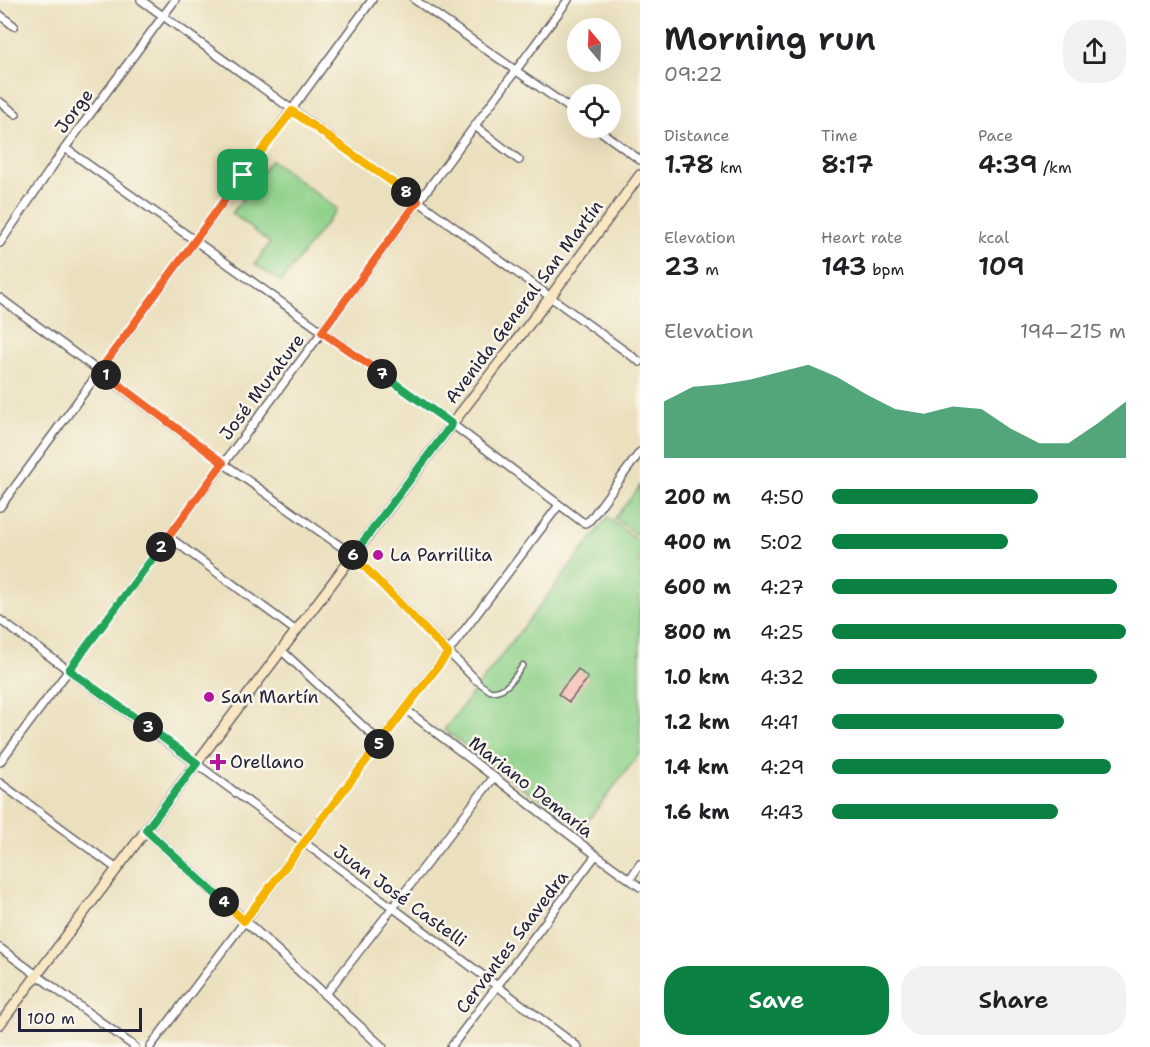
<!DOCTYPE html>
<meta charset="utf-8">
<style>
:root{--surface:#fff;--page:#f2f2f2;--text:#202124;--muted:#757577;--accent:#0b8043}
body{margin:0;font-family:"Shantell Sans",sans-serif;background:var(--page);color:var(--text);height:100vh;display:flex;flex-direction:column;font-size:22px;white-space:nowrap}
*{box-sizing:border-box;margin:0}
p{font-size:20px;color:var(--muted)}
.icon{flex:none;width:33px;height:33px;fill:none;stroke:currentColor;stroke-width:2;stroke-linecap:round;stroke-linejoin:round}
.map{position:relative;flex:1;overflow:hidden}
.sheet{display:flex;flex-direction:column;background:var(--surface);width:510px}
.sheet>*{flex:none}
.needle{width:39px;rotate:341deg}
.tools{position:absolute;left:567px;top:18px;display:grid;gap:12px}
.tools a{display:grid;place-items:center;width:54px;height:54px;border-radius:50%;background:var(--surface);box-shadow:0 6px 24px #0002;font-size:30px}
.scale{position:absolute;left:18px;bottom:15px;width:124px;box-sizing:border-box;padding-left:6px;border:3px solid #22223b;border-top:0;font-size:16px;line-height:21px;white-space:nowrap;color:#22223b;-webkit-text-stroke:4px #fbf7ec;paint-order:stroke}
.pin{position:absolute;display:grid;place-items:center;width:51px;height:51px;color:#fff;margin:-26px;border-radius:12px;box-shadow:0 3px 9px #0006}
.km{position:absolute;width:30px;height:30px;margin:-15px;border-radius:50%;background:#222;color:#fff;font-size:16px;line-height:30px;text-align:center}
.round{display:grid;place-items:center;flex:none;width:63px;height:63px;border-radius:24px;background:var(--page)}
.summary{display:flex;align-items:center;justify-content:space-between;height:102px;padding:0 24px}
h1{font-size:33px;font-weight:600;line-height:45px}
.figures{display:grid;grid-template-columns:repeat(3,1fr);gap:9px;height:102px;padding:6px 24px}
.figures div{display:grid;align-content:center}
.figures b{font-size:26px;font-weight:600}
.figures small{font-size:16px;font-weight:400}
.figures p{font-size:16px}
.chart{height:168px;padding:12px 24px}
.chart p{display:flex;justify-content:space-between}
.chart svg{width:100%;height:108px;margin-top:6px;fill:var(--accent);opacity:.7}
.primary-button{display:flex;gap:12px;margin-top:auto;padding:12px 24px}
.primary-button a{flex:1;height:69px;border-radius:24px;background:var(--accent);color:#fff;font-size:24px;font-weight:600;line-height:69px;text-align:center}
.primary-button a+a{background:var(--page);color:var(--text)}
ul{padding:0 24px;list-style:none;font-size:20px}
li{display:grid;grid-template-columns:96px 72px 1fr;align-items:center;height:45px}
li i{height:15px;border-radius:8px;background:var(--accent)}
main{display:flex;flex:1;min-height:0}
.map>svg:first-child{display:block}
</style>
<main>
<div class="map">
<svg width="640" height="1047" viewBox="0 0 640 1047">
<rect width="100%" height="100%" fill="#fbf7ec"/>
<filter id="ink" filterUnits="userSpaceOnUse"><feTurbulence type="fractalNoise" baseFrequency=".0167" numOctaves="2"/><feDisplacementMap in="SourceGraphic" scale="12" xChannelSelector="R" yChannelSelector="G"/><feConvolveMatrix kernelMatrix="1 2 1 2 8 2 1 2 1" color-interpolation-filters="sRGB"/></filter>
<filter id="wash" filterUnits="userSpaceOnUse"><feTurbulence type="fractalNoise" baseFrequency=".008" numOctaves="4" result="noise"/><feDisplacementMap in="SourceGraphic" scale="24" xChannelSelector="R" yChannelSelector="G"/><feGaussianBlur stdDeviation="1.35" result="paint"/><feColorMatrix in="noise" values="0 0 0 0 0 0 0 0 0 0 0 0 0 0 0 0 0 1.4 0 .05"/><feComposite in="paint" operator="in"/></filter>
<g filter="url(#wash)">
<rect width="100%" height="100%" fill="#ebe0be"/>
<!-- green -->
<path fill="#8fd189" stroke="#587a62" stroke-width="1.5" d="M271 160 337 209 281 282 255 264 270 243 232 213Z
M640 486V538L615 518Z
M608 517 640 543V753L581 830 444 730Z"/>
<g id="blocks">
<!-- building -->
<path fill="#f4aba5" d="M578 669 588 678 569 702 558 694Z"/>
</g>
</g>
<g filter="url(#ink)">
<use href="#blocks" fill-opacity="0" stroke="#686469" stroke-width="1.5"/>
<g fill="none" stroke-linecap="round" stroke-linejoin="round">
<defs>
<path id="service" d="M476 681 490 691C507 693 515 676 523 665"/>
<path id="minor" d="M141 0 640 362
M415 0 578 114
M0 15 14 26
M0 102 16 114
M475 126 519 160
M596 128 640 160
M65 148 452 424 581 521 585 523 590 520 640 452
M0 243 65 148 175 0
M0 298 223 463 353 555 476 680
M0 507 372 0
M169 537 296 631
M0 620 392 907 578 1047
M281 650 380 742
M405 709 596 855 640 887
M0 762 322 332 568 0
M0 783 117 869
M630 879 640 864
M0 948 135 1047
M325 995 494 777
M150 1047 559 505
M451 1047 596 855"/>
<path id="tertiary" d="M146 830 382 1047"/>
<path id="secondary" d="M0 1024 452 424 551 296 640 175"/>
</defs>
<!-- service casing -->
<use href="#service" stroke="#686469" stroke-width="7"/>
<!-- minor casing -->
<use href="#minor" stroke="#686469" stroke-width="10"/>
<!-- tertiary casing -->
<use href="#tertiary" stroke="#686469" stroke-width="11"/>
<!-- secondary casing -->
<use href="#secondary" stroke="#686469" stroke-width="12"/>
<!-- service -->
<use href="#service" stroke="#fff" stroke-width="4"/>
<!-- minor -->
<use href="#minor" stroke="#fff" stroke-width="7"/>
<!-- tertiary -->
<use href="#tertiary" stroke="#fff" stroke-width="8"/>
<!-- secondary -->
<use href="#secondary" stroke="#f9e7c3" stroke-width="9"/>
</g>
</g>
<g fill="none" stroke-linecap="round" stroke-linejoin="round" filter="url(#ink)">
<defs>
<path id="split-1" d="M106 375 100 370 243 175"/>
<path id="split-2" d="M106 375 223 463 161 547"/>
<path id="split-3" d="M148 727 69 670 161 547"/>
<path id="split-4" d="M148 727 197 763 146 830 224 902"/>
<path id="split-5" d="M224 902 244 921 379 744"/>
<path id="split-6" d="M353 555 448 653 379 744"/>
<path id="split-7" d="M353 555 452 424 382 374"/>
<path id="split-8" d="M382 374 322 332 418 201 406 192"/>
<path id="split-9" d="M243 175 292 111 406 192"/>
</defs>
<!-- split-1 casing -->
<use href="#split-1" stroke="#fff" stroke-width="12"/>
<!-- split-2 casing -->
<use href="#split-2" stroke="#fff" stroke-width="12"/>
<!-- split-3 casing -->
<use href="#split-3" stroke="#fff" stroke-width="12"/>
<!-- split-4 casing -->
<use href="#split-4" stroke="#fff" stroke-width="12"/>
<!-- split-5 casing -->
<use href="#split-5" stroke="#fff" stroke-width="12"/>
<!-- split-6 casing -->
<use href="#split-6" stroke="#fff" stroke-width="12"/>
<!-- split-7 casing -->
<use href="#split-7" stroke="#fff" stroke-width="12"/>
<!-- split-8 casing -->
<use href="#split-8" stroke="#fff" stroke-width="12"/>
<!-- split-9 casing -->
<use href="#split-9" stroke="#fff" stroke-width="12"/>
<!-- split-1 -->
<use href="#split-1" stroke="#f0652b" stroke-width="8"/>
<!-- split-2 -->
<use href="#split-2" stroke="#f0652b" stroke-width="8"/>
<!-- split-3 -->
<use href="#split-3" stroke="#22a559" stroke-width="8"/>
<!-- split-4 -->
<use href="#split-4" stroke="#22a559" stroke-width="8"/>
<!-- split-5 -->
<use href="#split-5" stroke="#f5b400" stroke-width="8"/>
<!-- split-6 -->
<use href="#split-6" stroke="#f5b400" stroke-width="8"/>
<!-- split-7 -->
<use href="#split-7" stroke="#22a559" stroke-width="8"/>
<!-- split-8 -->
<use href="#split-8" stroke="#f0652b" stroke-width="8"/>
<!-- split-9 -->
<use href="#split-9" stroke="#f5b400" stroke-width="8"/>
</g>
<!-- markers -->
<g fill="#b5179e" stroke="#fbf7ec" stroke-width="2">
<circle cx="378" cy="555" r="6"/>
<circle cx="209" cy="697" r="6"/>
<path d="M215 753h6v6h6v6h-6v6h-6v-6h-6v-6h6z"/>
</g>
<g text-anchor="middle" dominant-baseline="central" stroke-width="5" stroke-linejoin="round" paint-order="stroke">
<!-- street labels -->
<g font-size="18" fill="#22223b" stroke="#fbf7ec">
<text transform="translate(74 111) rotate(-53)">Jorge</text>
<text transform="translate(524 302) rotate(-53)">Avenida General San Martín</text>
<text transform="translate(262 387) rotate(-53)">José Murature</text>
<text transform="translate(531 787) rotate(38)">Mariano Demaría</text>
<text transform="translate(400 896) rotate(36)">Juan José Castelli</text>
<text transform="translate(512 942) rotate(-53)">Cervantes Saavedra</text>
</g>
<!-- poi labels -->
<g font-size="18" fill="#22223b" stroke="#fbf7ec" text-anchor="start">
<text x="390" y="555">La Parrillita</text>
<text x="221" y="697">San Martín</text>
<text x="230" y="762">Orellano</text>
</g>
</g>
</svg>
<div class="tools">
<a><svg class="needle" viewBox="-14 -14 28 28"><path d="M0-13l5 13h-10z" fill="#e53935"/><path d="M0 13l5-13h-10z" fill="#757577"/></svg></a>
<a><svg class="icon" aria-label="locate" viewBox="0 0 24 24"><circle cx="12" cy="12" r="6"/><path d="M12 2v4M12 18v4M2 12h4M18 12h4"/></svg></a>
</div>
<div class="scale">100 m</div>
<div class="pin" style="left:243px;top:175px;background:#1e9e55"><svg class="icon" aria-label="arrive" viewBox="0 0 24 24"><path d="M6 21V4h12l-3 4 3 4H6"/></svg></div>
<b class="km" style="left:106px;top:375px">1</b>
<b class="km" style="left:161px;top:547px">2</b>
<b class="km" style="left:148px;top:727px">3</b>
<b class="km" style="left:224px;top:902px">4</b>
<b class="km" style="left:379px;top:744px">5</b>
<b class="km" style="left:353px;top:555px">6</b>
<b class="km" style="left:382px;top:374px">7</b>
<b class="km" style="left:406px;top:192px">8</b>
</div>
<section class="sheet">
<div class="summary"><div><h1>Morning run</h1><p>09:22</p></div><a class="round"><svg class="icon" aria-label="share" viewBox="0 0 24 24"><path d="M12 15V3M7 8l5-5 5 5M5 13v7h14v-7"/></svg></a></div>
<div class="figures">
<div><p>Distance</p><b>1.78<small> km</small></b></div>
<div><p>Time</p><b>8:17</b></div>
<div><p>Pace</p><b>4:39<small> /km</small></b></div>
</div>
<div class="figures">
<div><p>Elevation</p><b>23<small> m</small></b></div>
<div><p>Heart rate</p><b>143<small> bpm</small></b></div>
<div><p>kcal</p><b>109</b></div>
</div>
<div class="chart"><p><span>Elevation</span>194–215 m</p>
<svg viewBox="0 0 160 44" preserveAspectRatio="none"><path d="M0 44V21L10 15L20 14L30 12L40 9L50 6L60 11L70 18L80 24L90 26L100 23L110 24L120 32L130 38L140 38L150 30L160 21V44z"/></svg>
</div>
<ul>
<li><b>200 m</b>4:50<i style="width:70%"></i></li>
<li><b>400 m</b>5:02<i style="width:60%"></i></li>
<li><b>600 m</b>4:27<i style="width:97%"></i></li>
<li><b>800 m</b>4:25<i style="width:100%"></i></li>
<li><b>1.0 km</b>4:32<i style="width:90%"></i></li>
<li><b>1.2 km</b>4:41<i style="width:79%"></i></li>
<li><b>1.4 km</b>4:29<i style="width:95%"></i></li>
<li><b>1.6 km</b>4:43<i style="width:77%"></i></li>
</ul>
<div class="primary-button"><a>Save</a><a>Share</a></div>
</section>
</main>
